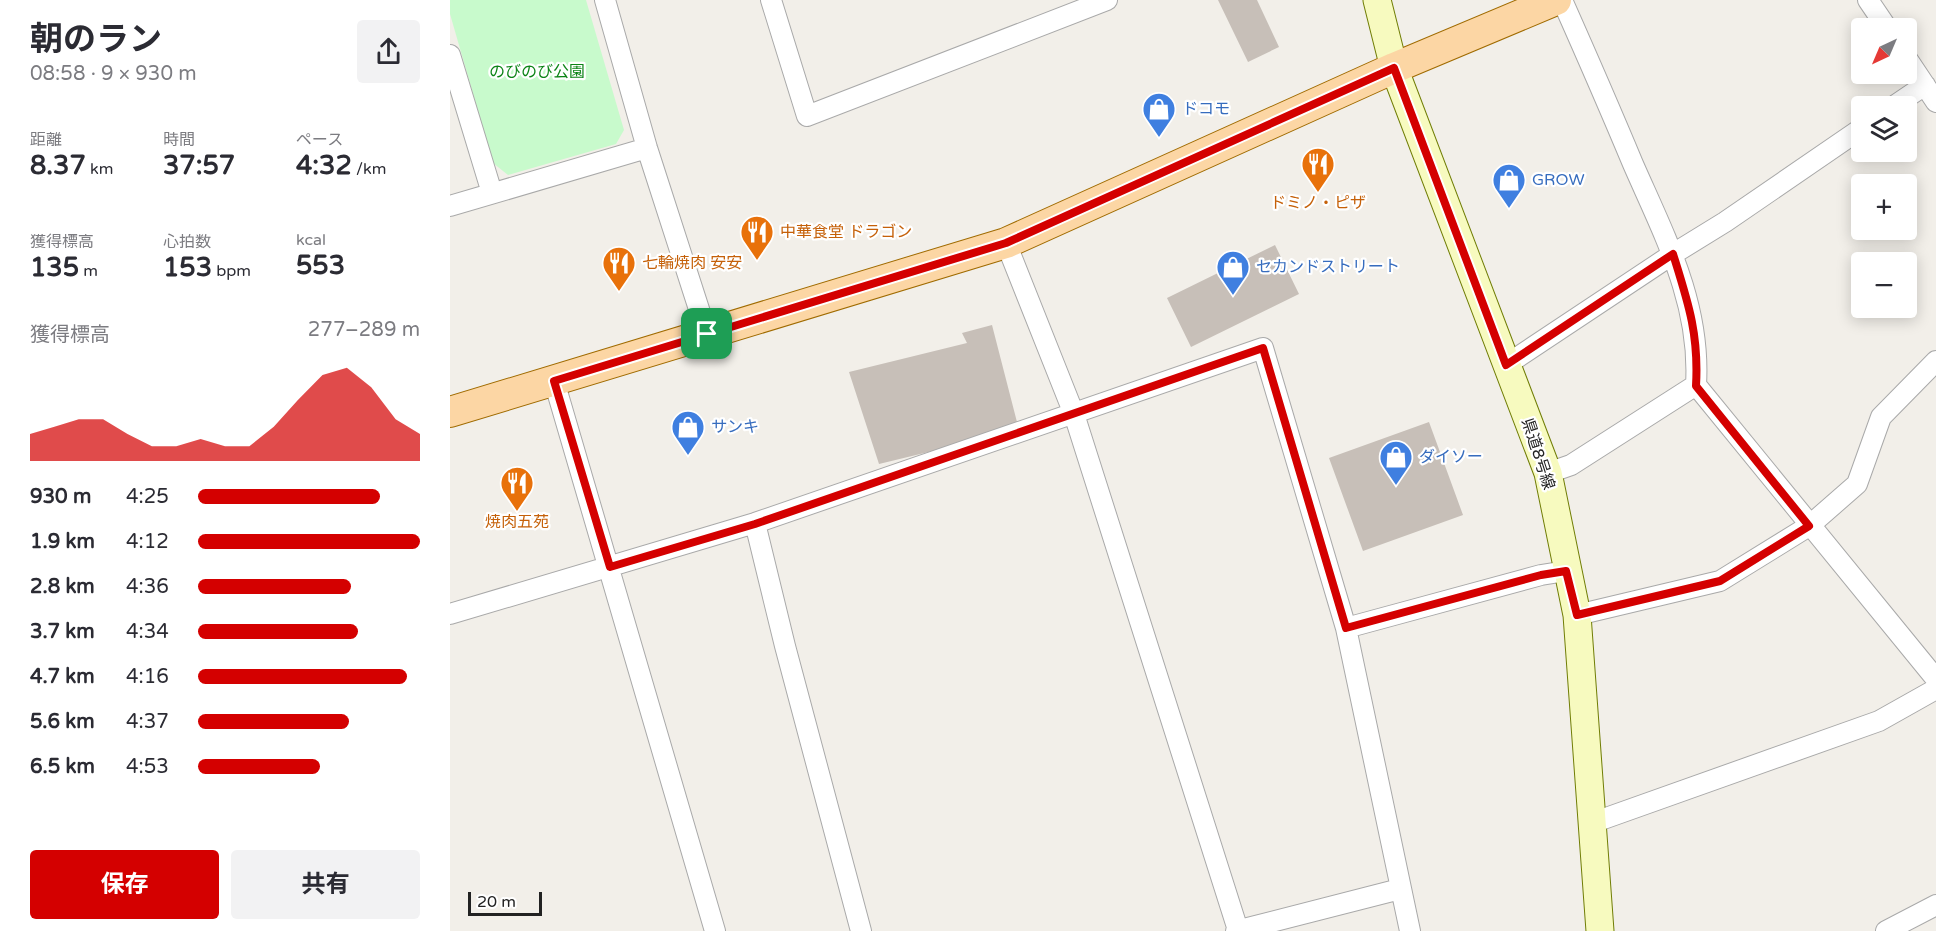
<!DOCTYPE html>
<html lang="ja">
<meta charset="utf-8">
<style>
:root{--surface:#fff;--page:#f2f2f3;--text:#2b2b33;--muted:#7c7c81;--accent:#d40000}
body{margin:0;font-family:"Varela Round","Noto Sans JP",sans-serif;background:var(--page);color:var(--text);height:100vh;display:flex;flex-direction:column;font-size:22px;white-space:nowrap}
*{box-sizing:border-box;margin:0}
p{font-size:20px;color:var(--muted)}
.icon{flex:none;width:33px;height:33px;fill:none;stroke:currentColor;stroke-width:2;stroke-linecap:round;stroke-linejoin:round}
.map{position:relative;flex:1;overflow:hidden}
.side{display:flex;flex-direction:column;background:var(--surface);width:450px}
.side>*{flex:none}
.needle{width:39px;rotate:224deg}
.tools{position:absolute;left:1401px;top:18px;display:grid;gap:12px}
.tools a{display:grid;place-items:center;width:66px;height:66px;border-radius:6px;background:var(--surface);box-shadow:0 3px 15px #0003;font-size:30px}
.scale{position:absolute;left:18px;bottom:15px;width:74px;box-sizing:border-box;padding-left:6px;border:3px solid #222;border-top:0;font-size:16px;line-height:21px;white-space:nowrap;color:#222;-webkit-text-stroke:4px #fff;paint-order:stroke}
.pin{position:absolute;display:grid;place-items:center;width:51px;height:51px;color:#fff;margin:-26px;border-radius:12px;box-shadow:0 3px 9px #0006}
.round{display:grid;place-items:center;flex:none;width:63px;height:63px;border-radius:6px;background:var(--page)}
.summary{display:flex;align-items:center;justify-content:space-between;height:102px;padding:0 30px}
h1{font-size:33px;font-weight:700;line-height:45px}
.figures{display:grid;grid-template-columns:repeat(3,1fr);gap:9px;height:102px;padding:6px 30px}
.figures div{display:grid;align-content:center}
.figures b{font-size:26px;font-weight:700}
.figures small{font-size:16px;font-weight:400}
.figures p{font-size:16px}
.chart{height:168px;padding:12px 30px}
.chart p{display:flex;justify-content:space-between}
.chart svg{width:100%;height:108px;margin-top:6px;fill:var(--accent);opacity:.7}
.cta{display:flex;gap:12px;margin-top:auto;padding:12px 30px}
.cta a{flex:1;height:69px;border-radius:6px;background:var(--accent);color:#fff;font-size:24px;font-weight:700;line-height:69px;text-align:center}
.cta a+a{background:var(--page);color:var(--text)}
ul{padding:0 30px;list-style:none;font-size:20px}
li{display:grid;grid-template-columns:96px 72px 1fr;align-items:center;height:45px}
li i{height:15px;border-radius:8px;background:var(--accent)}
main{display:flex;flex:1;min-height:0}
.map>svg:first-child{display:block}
</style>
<main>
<section class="side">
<div class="summary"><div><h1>朝のラン</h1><p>08:58 · 9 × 930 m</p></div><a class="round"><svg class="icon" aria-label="share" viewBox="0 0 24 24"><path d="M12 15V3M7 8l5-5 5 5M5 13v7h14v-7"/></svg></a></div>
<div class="figures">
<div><p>距離</p><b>8.37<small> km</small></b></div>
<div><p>時間</p><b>37:57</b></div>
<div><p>ペース</p><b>4:32<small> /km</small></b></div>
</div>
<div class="figures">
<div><p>獲得標高</p><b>135<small> m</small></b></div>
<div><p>心拍数</p><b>153<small> bpm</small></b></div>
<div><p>kcal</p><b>553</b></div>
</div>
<div class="chart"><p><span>獲得標高</span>277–289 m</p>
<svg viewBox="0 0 160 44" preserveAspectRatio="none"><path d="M0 44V33L10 30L20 27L30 27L40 33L50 38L60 38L70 35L80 38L90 38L100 30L110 19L120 9L130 6L140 14L150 27L160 33V44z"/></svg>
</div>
<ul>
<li><b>930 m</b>4:25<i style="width:82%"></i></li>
<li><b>1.9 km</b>4:12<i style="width:100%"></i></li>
<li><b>2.8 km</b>4:36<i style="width:69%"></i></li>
<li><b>3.7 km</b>4:34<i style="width:72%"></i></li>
<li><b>4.7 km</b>4:16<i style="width:94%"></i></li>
<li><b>5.6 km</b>4:37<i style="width:68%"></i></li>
<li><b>6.5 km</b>4:53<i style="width:55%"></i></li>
</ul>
<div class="cta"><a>保存</a><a>共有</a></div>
</section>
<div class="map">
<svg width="1486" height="931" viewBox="0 0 1486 931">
<rect width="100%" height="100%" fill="#f2efe9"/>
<!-- park -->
<path fill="#c8facc" d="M0 0H136L174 130 166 144 58 175 43 163 0 14Z"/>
<!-- building -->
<path fill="#c7bfb8" d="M768 0H807L829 47 798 62Z
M825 245 849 294 741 347 717 298Z
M542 325 569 430 429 464 399 372 517 343 512 333Z
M979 422 1013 515 913 551 879 458Z"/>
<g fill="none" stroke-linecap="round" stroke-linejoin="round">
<defs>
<path id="minor" d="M155 0 197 148 257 334
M321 0 357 116 657 0
M1112 0C1136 54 1160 109 1183 164 1215 237 1251 304 1246 385L1486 679
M1418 0 1437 28
M0 55 42 193
M1456 57 1486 102
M1444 106 1475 85
M0 206 197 148
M556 243 624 414 788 930
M1056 365 1223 254 1275 222 1412 128
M104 381 265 931
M1098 473 1121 465 1246 385
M305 523 335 646 411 931
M0 614 305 523 813 348 896 628 960 931
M1127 615 1270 581 1359 526 1407 484 1431 417 1486 361
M896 628 1091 575 1116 571
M1142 823 1429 721 1486 689
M786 931 950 889
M1436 931 1486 905"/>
<path id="secondary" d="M927 0 944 68 1098 473 1127 615 1150 931"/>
<path id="primary" d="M0 412 556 243 944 68 1106 0"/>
</defs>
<!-- minor casing -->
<use href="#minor" stroke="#a9a9a9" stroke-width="22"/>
<!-- secondary casing -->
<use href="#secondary" stroke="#707d05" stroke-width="29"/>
<!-- primary casing -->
<use href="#primary" stroke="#a06b00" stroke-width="32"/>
<!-- minor -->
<use href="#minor" stroke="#fff" stroke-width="20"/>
<!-- secondary -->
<use href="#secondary" stroke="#f7fabf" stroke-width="27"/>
<!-- primary -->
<use href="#primary" stroke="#fcd6a4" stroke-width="30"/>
</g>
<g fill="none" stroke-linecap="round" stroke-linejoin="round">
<defs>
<path id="route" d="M944 68 1056 365 1223 254C1238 302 1249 334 1246 386L1359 526 1270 581 1127 615 1116 571 1091 575 896 628 813 348 305 524 160 567 104 381 556 243Z"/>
</defs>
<!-- route casing -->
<use href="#route" stroke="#fff" stroke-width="12"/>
<!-- route -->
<use href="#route" stroke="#d40000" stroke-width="8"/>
</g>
<!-- icons -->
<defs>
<symbol id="shop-pin" viewBox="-11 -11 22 30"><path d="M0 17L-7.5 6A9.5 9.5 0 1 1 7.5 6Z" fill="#3f7fe0" stroke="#fff"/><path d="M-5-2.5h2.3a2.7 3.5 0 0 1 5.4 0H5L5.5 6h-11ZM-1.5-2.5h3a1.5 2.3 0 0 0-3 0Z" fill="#fff"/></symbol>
<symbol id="restaurant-pin" viewBox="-11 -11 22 30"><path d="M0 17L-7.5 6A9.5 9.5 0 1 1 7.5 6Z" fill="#e8710a" stroke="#fff"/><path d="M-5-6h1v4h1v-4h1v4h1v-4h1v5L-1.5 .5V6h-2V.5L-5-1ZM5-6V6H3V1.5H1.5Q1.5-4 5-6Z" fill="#fff"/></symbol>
</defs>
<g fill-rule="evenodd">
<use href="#shop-pin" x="690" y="90" width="38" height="52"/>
<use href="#restaurant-pin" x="849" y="145" width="38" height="52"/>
<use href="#shop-pin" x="1040" y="161" width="38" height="52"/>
<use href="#restaurant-pin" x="288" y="213" width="38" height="52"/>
<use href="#restaurant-pin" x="150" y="244" width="38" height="52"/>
<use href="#shop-pin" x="764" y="248" width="38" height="52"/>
<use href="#shop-pin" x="219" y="408" width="38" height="52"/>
<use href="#shop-pin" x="927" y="438" width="38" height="52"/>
<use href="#restaurant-pin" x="48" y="464" width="38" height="52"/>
</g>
<g text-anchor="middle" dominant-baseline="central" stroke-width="4.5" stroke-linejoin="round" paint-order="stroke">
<!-- park labels -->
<g font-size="16" fill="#0c8416" stroke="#fff">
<text x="87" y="72">のびのび公園</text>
</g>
<!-- shop labels -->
<g font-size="16" fill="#366cbe" stroke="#fff" text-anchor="start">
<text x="732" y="109">ドコモ</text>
<text x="1082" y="180">GROW</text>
<text x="806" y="267">セカンドストリート</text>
<text x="261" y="427">サンキ</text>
<text x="969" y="457">ダイソー</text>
</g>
<!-- food labels -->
<g font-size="16" fill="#c56008" stroke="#fff">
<text x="868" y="203">ドミノ・ピザ</text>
<text x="330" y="232" text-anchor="start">中華食堂 ドラゴン</text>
<text x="192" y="263" text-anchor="start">七輪焼肉 安安</text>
<text x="67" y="522">焼肉五苑</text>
</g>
<!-- street labels -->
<g font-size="16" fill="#222" stroke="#fff">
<text transform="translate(1088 454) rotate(72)">県道8号線</text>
</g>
</g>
</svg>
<div class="tools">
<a><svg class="needle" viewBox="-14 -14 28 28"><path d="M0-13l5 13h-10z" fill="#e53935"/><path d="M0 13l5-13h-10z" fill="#7c7c81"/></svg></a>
<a><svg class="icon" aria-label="layers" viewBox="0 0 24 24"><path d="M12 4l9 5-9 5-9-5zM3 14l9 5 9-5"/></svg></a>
<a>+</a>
<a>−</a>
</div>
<div class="scale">20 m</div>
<div class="pin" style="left:257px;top:334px;background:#1e9e55"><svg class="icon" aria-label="arrive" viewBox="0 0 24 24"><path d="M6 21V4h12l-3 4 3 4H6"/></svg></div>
</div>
</main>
